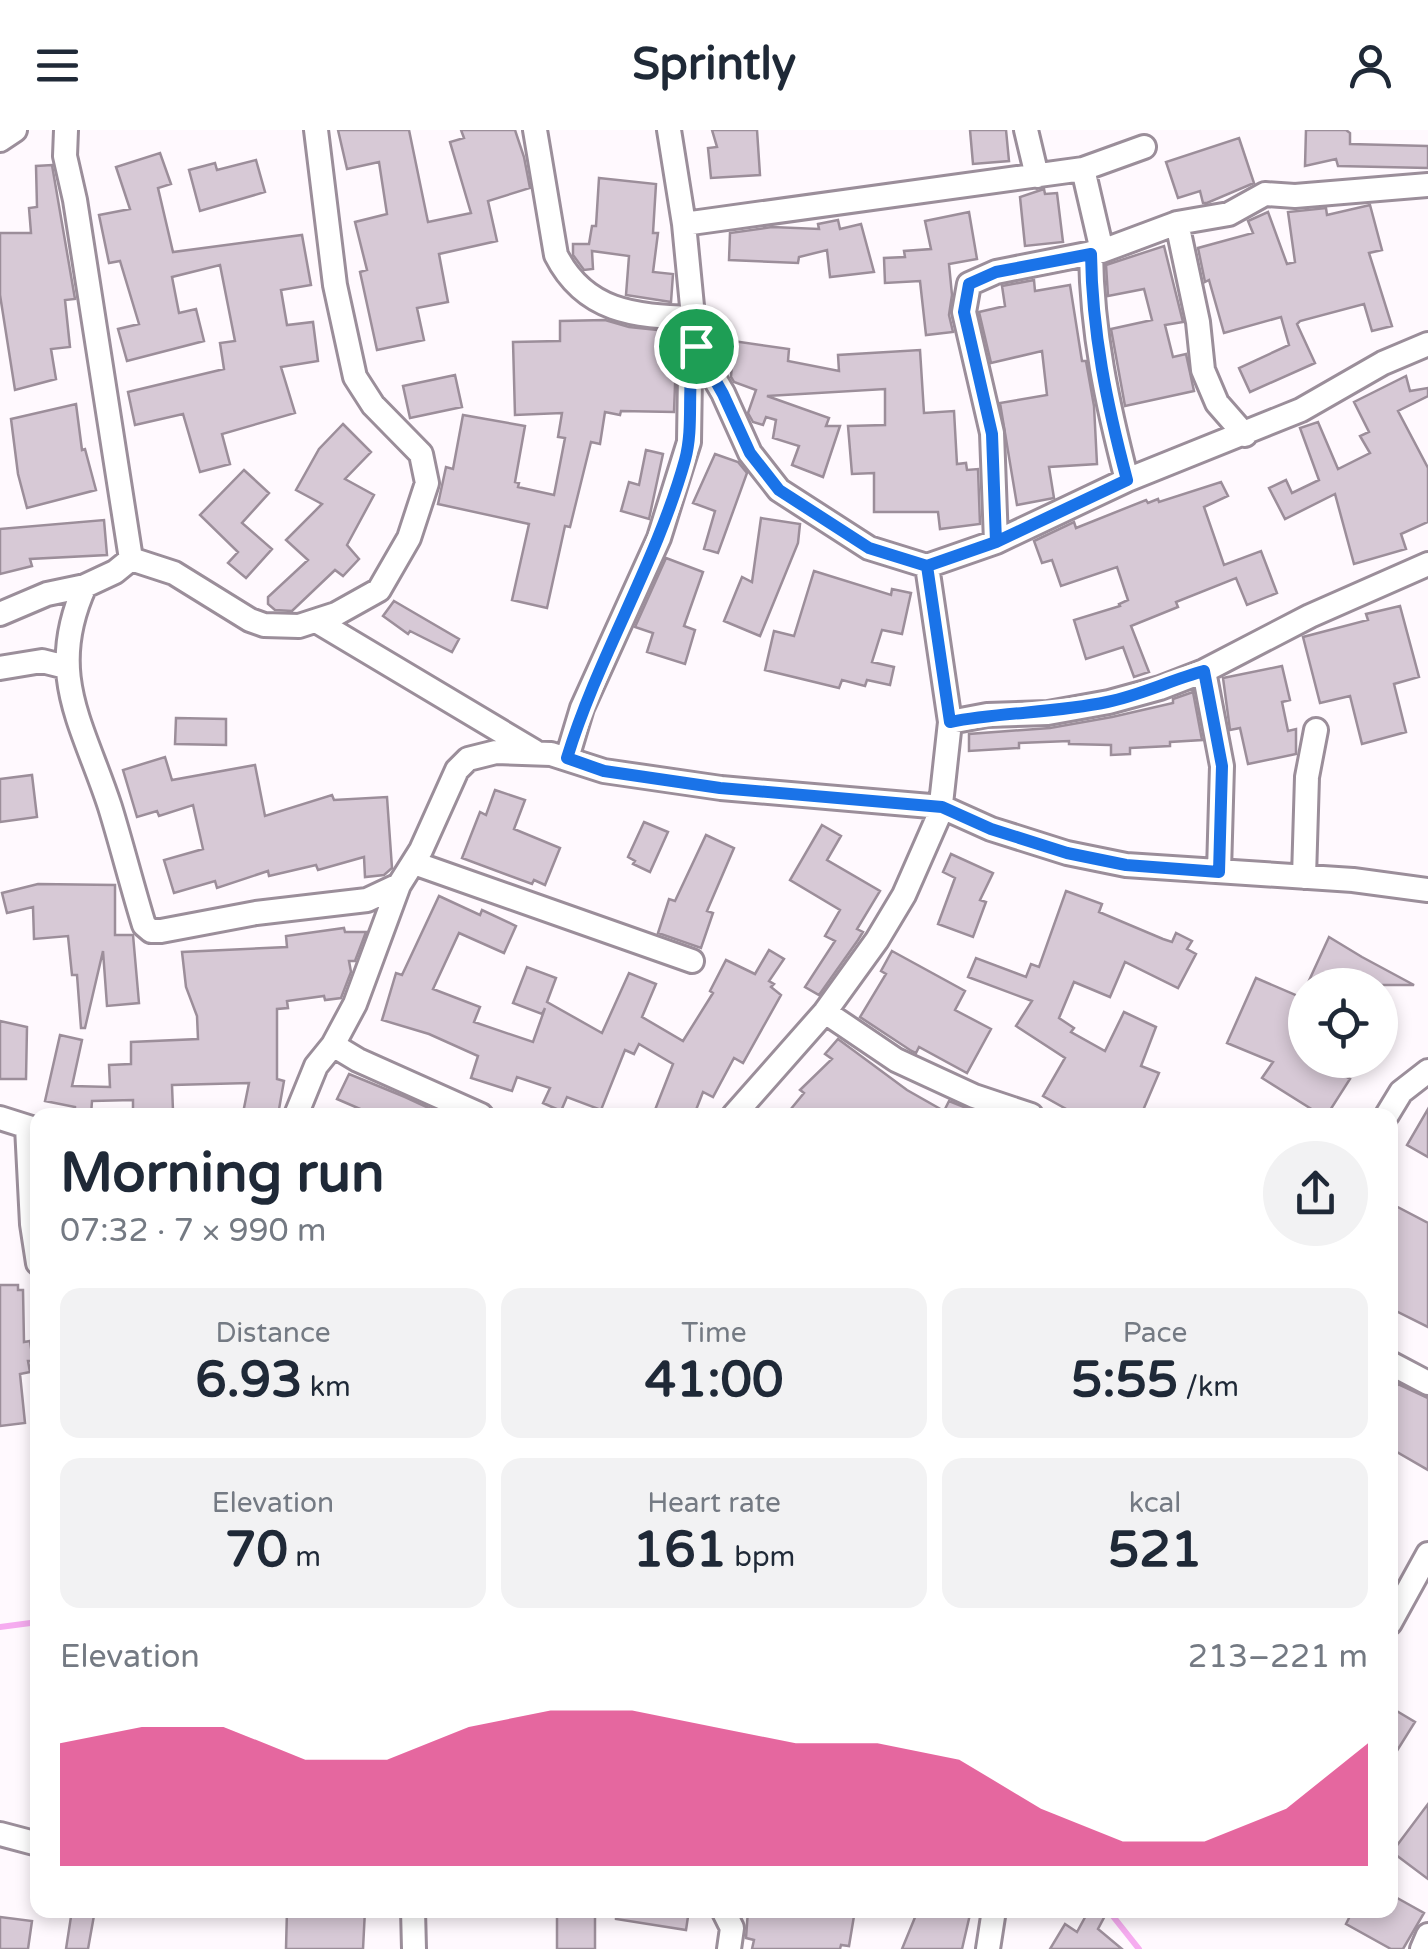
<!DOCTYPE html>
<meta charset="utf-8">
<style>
:root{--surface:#fff;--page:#f2f2f3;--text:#1f2937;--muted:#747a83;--accent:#db2777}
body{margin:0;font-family:"Varela Round",sans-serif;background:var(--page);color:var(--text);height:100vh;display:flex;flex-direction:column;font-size:38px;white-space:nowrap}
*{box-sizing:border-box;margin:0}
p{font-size:32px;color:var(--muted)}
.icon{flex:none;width:55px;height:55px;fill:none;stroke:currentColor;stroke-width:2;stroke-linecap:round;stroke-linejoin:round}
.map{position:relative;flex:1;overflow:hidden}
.details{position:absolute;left:30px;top:978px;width:1368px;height:810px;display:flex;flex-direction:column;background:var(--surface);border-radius:20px;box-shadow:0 5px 15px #0003}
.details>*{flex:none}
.fabs{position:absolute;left:1288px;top:838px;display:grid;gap:20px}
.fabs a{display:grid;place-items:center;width:110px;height:110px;border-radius:50%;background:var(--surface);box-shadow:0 5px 15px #0003;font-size:50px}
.pin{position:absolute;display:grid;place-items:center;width:85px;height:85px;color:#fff;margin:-42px;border:5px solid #fff;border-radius:50%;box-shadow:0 2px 10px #0007}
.round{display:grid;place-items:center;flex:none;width:105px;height:105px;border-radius:52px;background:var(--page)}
.summary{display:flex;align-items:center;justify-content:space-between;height:170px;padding:0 30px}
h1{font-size:55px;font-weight:700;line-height:75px}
.metrics{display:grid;grid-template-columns:repeat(3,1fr);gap:15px;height:170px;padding:10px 30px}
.metrics div{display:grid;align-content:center;border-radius:20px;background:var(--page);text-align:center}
.metrics b{font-size:50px;font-weight:700}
.metrics small{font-size:28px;font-weight:400}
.metrics p{font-size:28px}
.chart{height:280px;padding:20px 30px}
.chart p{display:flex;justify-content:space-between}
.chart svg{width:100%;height:180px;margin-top:10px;fill:var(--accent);opacity:.7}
header{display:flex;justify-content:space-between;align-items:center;height:130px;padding:0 30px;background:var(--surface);font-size:45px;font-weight:700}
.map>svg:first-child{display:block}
</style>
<header><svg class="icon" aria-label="menu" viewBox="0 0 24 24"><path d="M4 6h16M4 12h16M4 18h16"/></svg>Sprintly<svg class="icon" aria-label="person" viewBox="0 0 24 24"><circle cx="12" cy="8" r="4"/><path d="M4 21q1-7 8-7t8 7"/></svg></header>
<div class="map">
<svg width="1428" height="1819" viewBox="0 0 1428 1819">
<rect width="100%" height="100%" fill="#fff9fe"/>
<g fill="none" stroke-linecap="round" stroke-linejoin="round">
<!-- stream -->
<path stroke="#f6acf0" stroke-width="6" d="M0 1497 38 1492
M1108 1780 1139 1819"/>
</g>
<!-- building -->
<path fill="#d7c9d6" stroke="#9c8e9a" stroke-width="2.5" d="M338 0H409L428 92 471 83 450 12 464 8 461 0H515L524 27 530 58 488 71 497 111 439 124 448 172 417 178 424 210 377 220 360 142 367 140 355 92 387 84 379 32 347 39Z
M712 0H757L760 45 711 48 708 18 717 17Z
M970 0H1006L1009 31 973 34Z
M1306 0H1346L1350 3V14L1428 16V38L1338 36 1336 29 1305 36Z
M1239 8 1254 53 1207 73H1203L1200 61 1178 68 1166 32Z
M160 23 171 54 158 58 173 122 302 105 311 155 281 160 287 195 313 192 318 231 281 237 295 283 222 304 230 334 200 342 183 284 135 295 128 262 224 239 220 213 235 211 220 135 172 147 179 183 196 179 204 211 127 231 118 199 139 194 120 131 109 133 99 85 130 79 116 37Z
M256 30 265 62 200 81 189 40 215 33 217 40Z
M52 35 75 169 65 170 70 217 51 219 56 249 15 260 0 165V103H31L29 78 37 77 36 36Z
M599 48 656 54 653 103H658L653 142 673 144 671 172 626 165 629 126 592 121 593 139 584 140 573 125V114H589L592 96H596Z
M1044 59 1045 64 1057 63 1063 112 1025 116 1020 67Z
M1370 75 1382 120 1369 123 1392 196 1372 201 1364 174 1300 191 1297 194 1315 233 1250 262 1239 238 1289 215 1281 187 1224 203 1209 150 1205 152 1198 118 1253 103 1248 91 1268 82 1287 134 1295 132 1288 82 1326 78 1327 85Z
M969 82 977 129 949 134 952 165 949 185 953 202 926 205 920 151 885 153 884 128 905 127 904 121 931 119 925 91Z
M838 90 840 99 861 94 874 142 830 147 827 120 799 127 798 133 729 130 730 103 772 97 819 99 818 94Z
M1164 116 1183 192 1165 195 1173 227 1186 224 1194 261 1125 276 1111 199 1152 190 1144 159 1108 166 1106 135Z
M1034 150 1035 161 1070 155 1082 231H1086L1094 276 1097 334 1049 337 1054 368 1017 375 1000 273 1047 265 1042 221 991 233 979 182 1005 176 1002 156Z
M605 190 629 197 677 202 674 282 621 281 620 285 605 282 600 314 591 312 570 397 565 396 547 478 512 470 529 394 438 374 446 337 453 339 463 285 525 296 515 352 519 353 518 357 554 365 565 308 558 307 562 283 515 285 513 212 560 211V191Z
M733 211 789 219 788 231 839 241 838 225 920 220 924 283 954 281 957 334 966 333 967 340 978 339 980 394 940 399 938 382H874V343L852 344 848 296 885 295V259L767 266 829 288 826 296H840L823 347 792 335 799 316 773 308 776 290 766 287 763 295 753 292 748 283 756 260 734 252 731 247 732 233 726 232V216H733Z
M455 245 462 277 410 288 403 256Z
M1406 246 1410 261 1428 258V266L1398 281 1428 338V392L1401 404 1406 419 1354 434 1335 364 1285 389 1269 358 1286 350 1292 363 1319 350 1300 298 1318 292 1338 339 1370 323 1360 306 1369 302 1354 272Z
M76 274 82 320 85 319 96 360 27 378 18 344 11 289Z
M343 294 371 322 345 349 374 365 347 415 359 429 343 446 335 440 292 481 275 480 268 474V467L308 430 286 410 322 374 296 360 319 319Z
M646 320 663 324 649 389 621 381 629 352 639 355Z
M715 324 738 332 747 343 718 423 704 419 715 381 693 373Z
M244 340 269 363 242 393 272 419 246 448 228 433 238 422 200 385Z
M1221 352 1228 366 1204 377 1224 435 1261 421 1277 463 1247 475 1236 448 1176 472 1178 477 1131 496 1149 542 1134 547 1123 517 1086 529 1074 490 1120 476 1119 474 1128 470 1117 437 1061 456 1052 430 1042 433 1034 411 1074 392 1076 398 1146 370 1148 373 1158 369 1159 372Z
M761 388 800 394 798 413 760 506 724 491 742 447 752 452Z
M104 390 107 425 30 429 32 436 0 444V399Z
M666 428 703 442 684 496 695 500 685 534 647 522 653 503 635 497Z
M814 441 891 465 892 459 911 463 902 504 882 500 872 532 894 537 890 555 867 550 865 556 842 550 839 558 765 540 774 501 794 506Z
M394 471 459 509 452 522 410 501 408 504 383 486Z
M1400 476 1419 547 1394 554 1406 602 1362 614 1350 566 1320 573 1303 507 1368 490 1366 484Z
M1282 536 1290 570 1282 572 1288 601 1296 599V624L1248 634 1240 598 1230 600 1223 548Z
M1193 562 1202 610 1170 612V616L1130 618V624L1111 625V615L1069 614V611L1019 613V618L969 621V604L1050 598 1112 587 1173 573V569Z
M176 588 226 589V615L175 614Z
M165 627 172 650 255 635 265 686 332 665 334 670 387 667 392 738 384 745 365 747 364 727 318 740 316 735 269 746 268 741 217 758 215 751 174 763 164 730 203 719 193 675 159 686 157 681 137 687 123 640Z
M32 645 37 687 0 692V649Z
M495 660 525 670 514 699 560 718 545 755 534 750 532 754 462 728 480 682 486 685Z
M644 692 668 702 650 742 633 734 635 731 628 727Z
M822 695 841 706 827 730 880 761 857 799 863 802 858 810 819 865 805 857 835 811 825 806 840 780 790 750Z
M706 705 734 718 707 781 713 783 701 818 658 803 669 769 675 771Z
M951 724 993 743 980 770 986 772 973 807 938 794 955 748 943 742Z
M38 754 115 755V805H133L139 873 107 876 103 821 85 898H81L77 845H72L68 806 34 809 33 777 7 783 2 763Z
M1066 761 1102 774 1099 782 1163 809 1172 812 1176 803 1192 811 1187 819 1196 824 1178 858 1125 832 1110 867 1074 852 1059 888 1074 898 1071 902 1105 921 1124 882 1156 897 1141 936 1159 943 1141 985H1077L1043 966 1065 928 1016 896 1032 871 968 847 976 828 1026 847 1031 834 1039 837Z
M439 766 480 785 482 780 516 796 504 823 459 803 433 859 480 877 474 892 533 912 545 878 542 884 513 873 527 837 556 848 547 872 602 903 629 843 656 854 642 887 683 911 713 863 710 861 726 830 755 844 769 820 784 829 769 851 774 854 771 857 781 865 743 933 734 928 713 967 703 962 694 985H653L673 934 639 914 634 924 625 920 601 980 567 967 561 981 543 973 550 958 517 947 512 961 471 948 478 926 429 904 382 890 396 843 402 845Z
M344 798 345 802H366L355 831H349L351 842 341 868 325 870 324 866 287 871 288 878 277 879V949L284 951 278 985 243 983 249 953 172 955 173 981 133 983V970L92 971 91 985H75V977L45 971 60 905 82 910 72 956 110 957 109 935 131 934V912L198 909 197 886 186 857 182 822 287 817 286 806Z
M1329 807 1362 827 1414 855H1307Z
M892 821 965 861 955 880 991 899 967 943 919 917 916 923 910 920 860 887 886 844 881 841Z
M1256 848 1305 869V930H1319L1350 949 1327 985H1321L1262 948 1273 932 1227 913Z
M0 891 27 897 26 949H0Z
M838 909 907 960 944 981 949 971 984 985H786L804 963 800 960 832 929 825 924Z
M349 944 405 967 444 985H374L337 969Z
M1428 979V1027L1407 1015Z
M1390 1073 1428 1093V1197L1390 1178Z
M0 1155H18V1160H23L24 1212 30 1211 33 1231H28L30 1242 20 1244 25 1293 0 1296Z
M1398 1254 1428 1268V1340L1390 1318V1269Z
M1390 1577 1415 1592 1390 1632Z
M1428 1674V1749L1392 1722Z
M1390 1764 1424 1783 1403 1819H1391L1346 1794 1353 1780H1390Z
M72 1780H95L88 1819H66Z
M287 1780H365L363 1819H286Z
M557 1780H595V1819H557Z
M616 1780H689L686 1800 616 1789Z
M748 1780H778L818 1786 819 1780H855L849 1816 841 1815 840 1819H752L754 1810 746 1808Z
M918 1780H971L962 1819H902Z
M1089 1780H1108L1098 1799 1122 1819H1050L1065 1794 1077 1802Z
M0 1787 32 1791 28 1819H0Z"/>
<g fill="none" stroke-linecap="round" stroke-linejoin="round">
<defs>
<path id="minor" d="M66 0 65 26 75 70 131 429 115 442 85 456C45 544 83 594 110 677 122 716 132 756 144 795L151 801H161L256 783 367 770 399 755
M535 0 556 125C585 182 634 186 693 188
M1026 0 1037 46
M0 10 15 0
M1083 39 1102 121
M1177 93 1198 192 1203 240 1217 273 1245 305
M684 94 1083 39 1144 17
M1091 123C1092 203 1107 273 1127 350
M696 217 723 263 750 323 779 360 869 418 927 436 996 412 1127 350 1301 280 1383 233 1428 214
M996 412 992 303 964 182 969 154 996 142 1102 121 1177 93 1229 84 1265 64 1295 66 1428 55
M131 429 174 443 250 490 264 495 299 496 336 484 379 460 409 408 427 353 421 324 373 275 355 247 335 155 316 0
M0 484 47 464 85 456
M318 492 534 621
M0 538 42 531 66 537
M1204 541 1222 636 1219 741
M950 592 987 585 1048 583 1109 572 1160 558 1204 541 1310 486 1428 434
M567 628 582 578 659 408 689 312 690 243 696 217 684 94 669 0
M414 733 692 831
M1304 747 1307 647 1316 600
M825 882 896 930 974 966 1031 985
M333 915 358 930 481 985
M296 985 316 936 333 915 355 874 399 755 421 720 457 640 468 629 496 622 551 624 604 641 721 658 942 677 991 699 1067 723 1126 735 1353 750 1428 760
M734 985 825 882 877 810 904 765 940 683 950 592 927 436
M1387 985 1401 962 1428 941
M0 988 38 1000
M27 997 32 1094 38 1133
M1390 1233 1428 1253
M1390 1493 1428 1424
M0 1704 38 1714
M413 1780 414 1819
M723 1780 732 1798 729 1819
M988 1819 994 1780
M1422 1819 1428 1805"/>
</defs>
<!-- minor casing -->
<use href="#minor" stroke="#9b8e9a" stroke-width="28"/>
<!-- minor -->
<use href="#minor" stroke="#fff" stroke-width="22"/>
</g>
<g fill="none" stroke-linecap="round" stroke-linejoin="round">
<defs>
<path id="route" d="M696 216C685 254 695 293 685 330 656 434 598 526 567 628L604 641 720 658 942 677 991 699 1067 723 1126 735 1219 742 1222 636 1204 541C1171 550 1141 565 1107 572 1055 583 1002 582 950 592L927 436 996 412 992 304 964 182 969 154 996 142 1091 124C1092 202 1107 275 1127 350L996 412 927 436 869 418 779 360 750 323 723 264 696 216"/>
</defs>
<!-- route casing -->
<use href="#route" stroke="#fff" stroke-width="20"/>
<!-- route -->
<use href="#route" stroke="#1a73e8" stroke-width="12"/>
</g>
</svg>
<div class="fabs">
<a><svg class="icon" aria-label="locate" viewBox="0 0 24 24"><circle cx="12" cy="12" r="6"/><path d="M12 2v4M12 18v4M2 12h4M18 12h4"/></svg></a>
</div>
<div class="pin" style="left:696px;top:216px;background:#1e9e55"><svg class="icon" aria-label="arrive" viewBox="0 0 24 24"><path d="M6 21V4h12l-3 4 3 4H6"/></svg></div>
<section class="details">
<div class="summary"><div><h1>Morning run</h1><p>07:32 · 7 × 990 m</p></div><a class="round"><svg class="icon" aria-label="share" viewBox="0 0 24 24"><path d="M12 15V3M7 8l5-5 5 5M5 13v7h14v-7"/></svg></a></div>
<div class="metrics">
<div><p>Distance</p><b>6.93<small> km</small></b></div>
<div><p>Time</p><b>41:00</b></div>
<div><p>Pace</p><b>5:55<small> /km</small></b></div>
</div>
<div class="metrics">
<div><p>Elevation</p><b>70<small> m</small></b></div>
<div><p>Heart rate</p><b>161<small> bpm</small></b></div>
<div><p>kcal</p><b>521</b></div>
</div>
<div class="chart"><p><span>Elevation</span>213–221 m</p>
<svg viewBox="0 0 160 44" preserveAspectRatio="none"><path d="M0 44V14L10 10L20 10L30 18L40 18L50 10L60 6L70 6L80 10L90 14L100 14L110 18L120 30L130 38L140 38L150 30L160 14V44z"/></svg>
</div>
</section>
</div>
